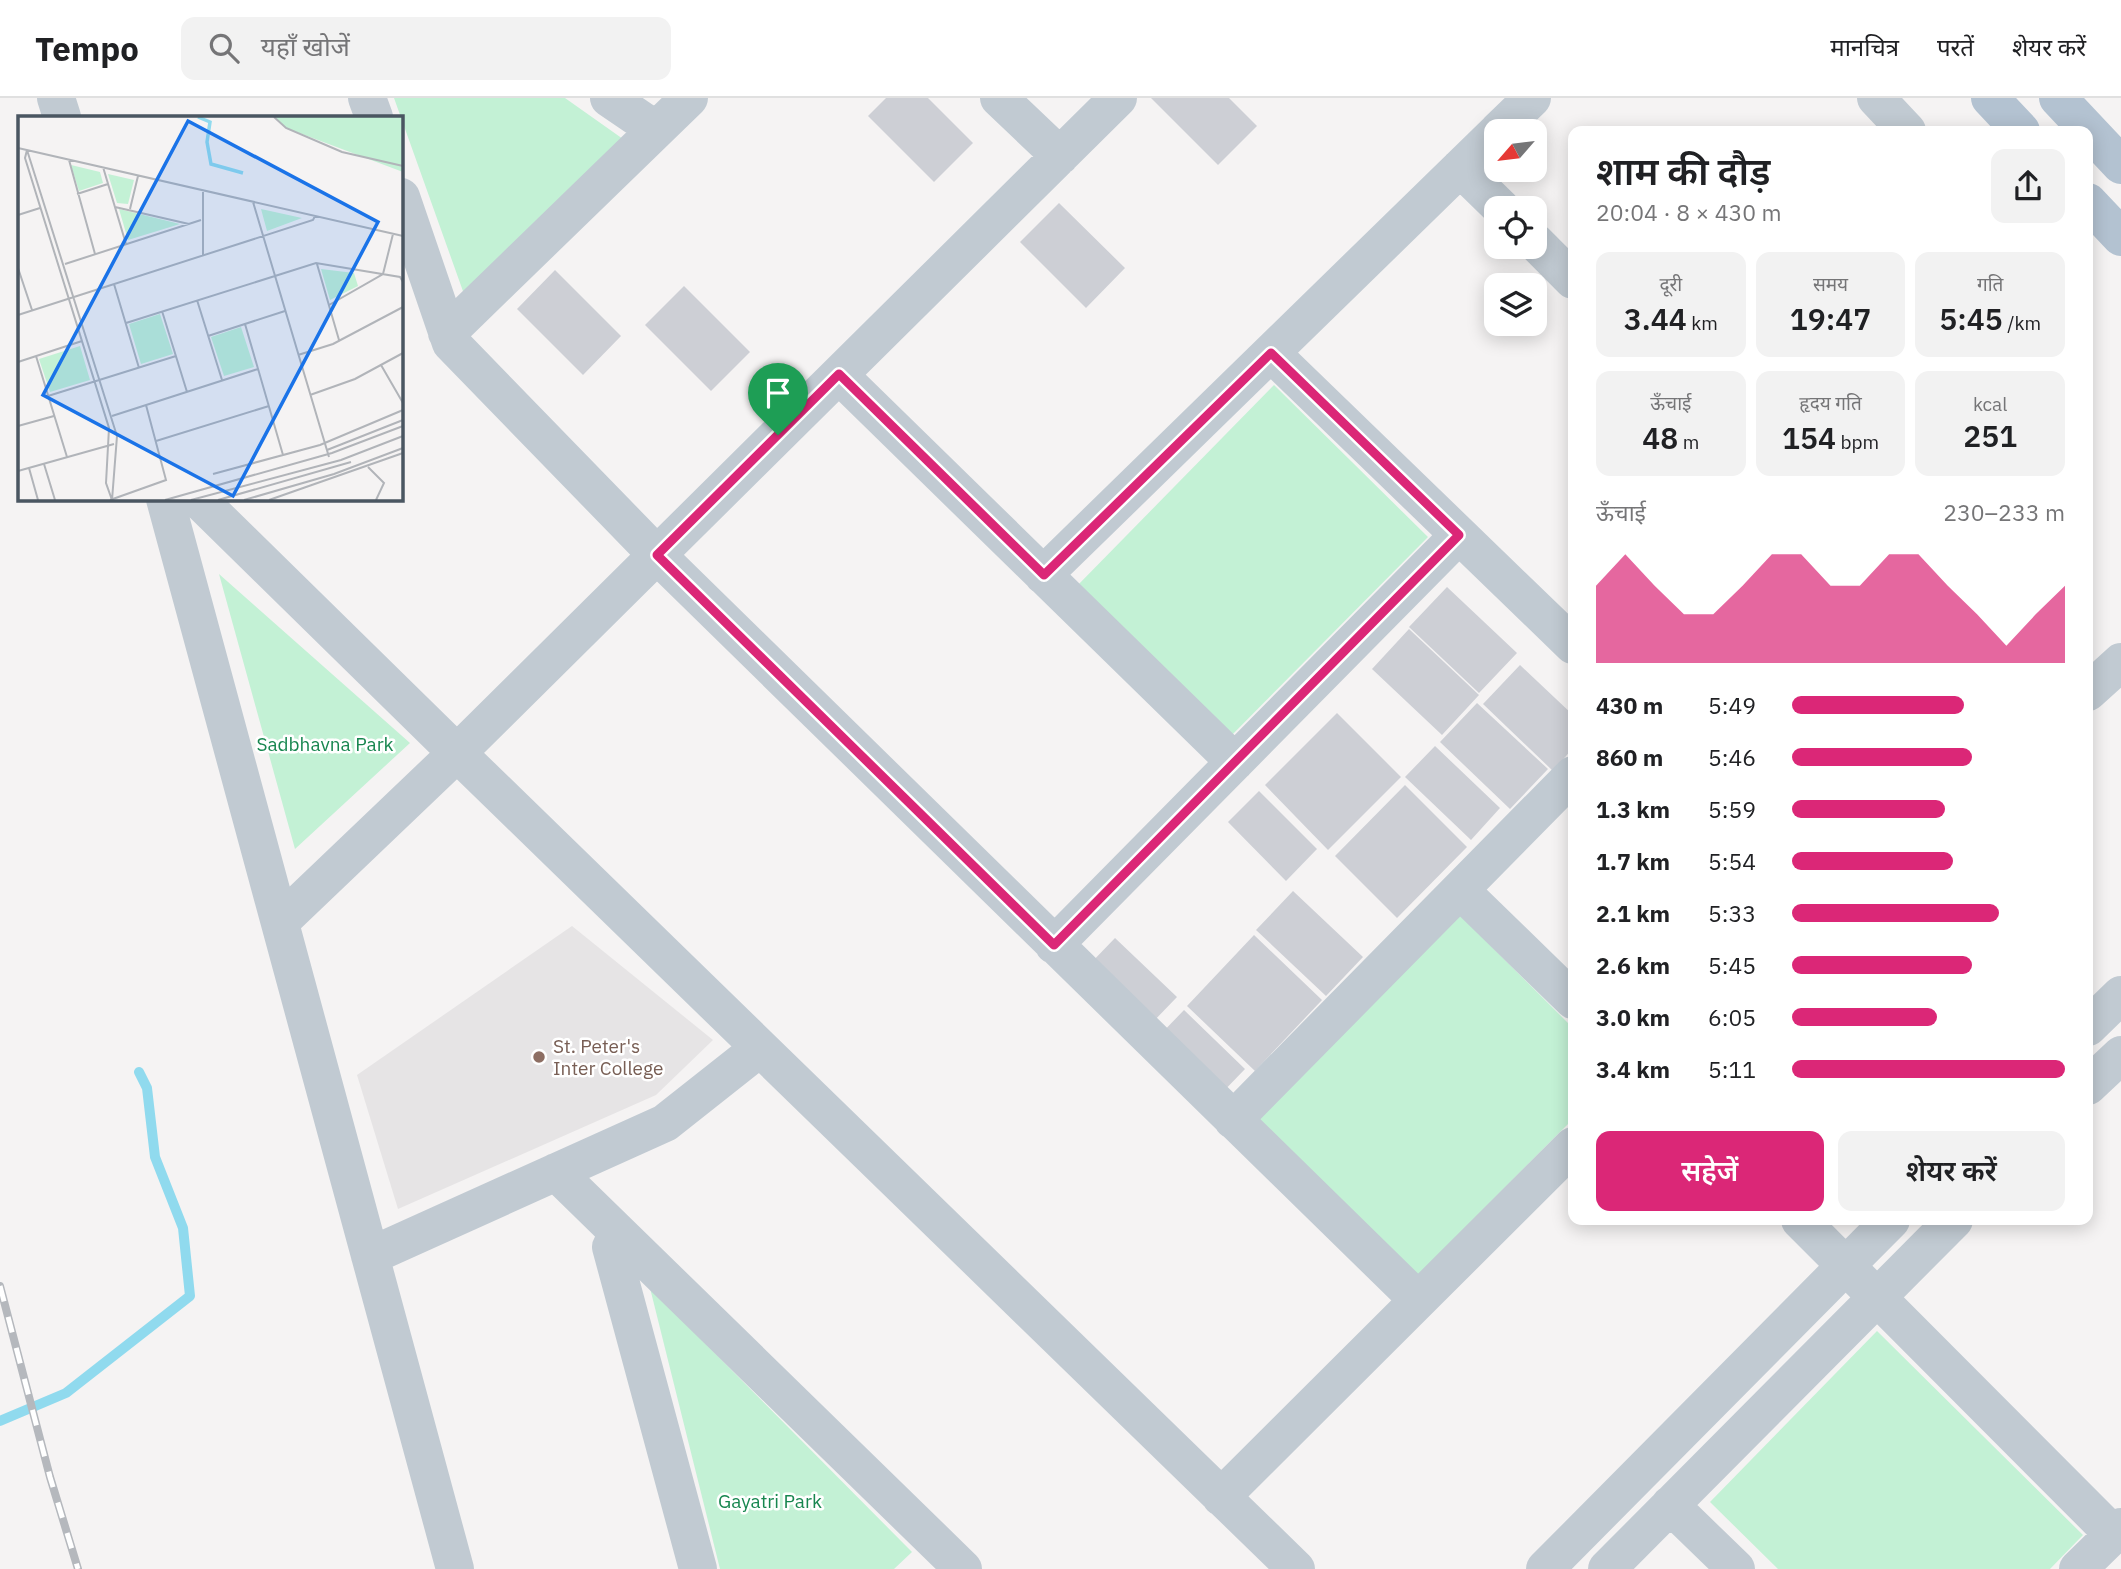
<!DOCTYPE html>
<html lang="hi">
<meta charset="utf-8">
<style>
:root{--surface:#fff;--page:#f2f2f2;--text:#202124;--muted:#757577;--line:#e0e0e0;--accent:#db2777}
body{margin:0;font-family:"IBM Plex Sans","Noto Sans Devanagari",sans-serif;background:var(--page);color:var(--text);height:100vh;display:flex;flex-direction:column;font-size:26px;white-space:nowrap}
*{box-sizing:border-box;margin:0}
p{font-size:23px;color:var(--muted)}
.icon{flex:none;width:38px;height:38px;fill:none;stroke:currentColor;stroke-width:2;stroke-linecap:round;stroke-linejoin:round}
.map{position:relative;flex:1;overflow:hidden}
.drawer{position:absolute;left:1568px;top:28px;width:525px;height:1099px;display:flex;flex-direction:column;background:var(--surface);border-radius:14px;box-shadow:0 4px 18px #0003}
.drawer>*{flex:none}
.needle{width:46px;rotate:242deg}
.tools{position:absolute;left:1484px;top:21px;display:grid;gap:14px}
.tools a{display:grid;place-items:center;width:63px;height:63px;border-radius:14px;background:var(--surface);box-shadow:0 4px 18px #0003;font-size:35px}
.pin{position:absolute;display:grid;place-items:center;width:60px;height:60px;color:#fff;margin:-72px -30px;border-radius:50% 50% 50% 0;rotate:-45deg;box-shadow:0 0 7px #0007}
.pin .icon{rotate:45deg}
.round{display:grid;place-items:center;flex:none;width:74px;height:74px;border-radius:14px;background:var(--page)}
.overview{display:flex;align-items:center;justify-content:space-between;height:119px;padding:0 28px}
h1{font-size:38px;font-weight:600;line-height:52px}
.metrics{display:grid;grid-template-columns:repeat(3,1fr);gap:10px;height:119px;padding:7px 28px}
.metrics div{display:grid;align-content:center;border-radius:14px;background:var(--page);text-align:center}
.metrics b{font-size:30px;font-weight:600}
.metrics small{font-size:19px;font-weight:400}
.metrics p{font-size:19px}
.chart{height:196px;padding:14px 28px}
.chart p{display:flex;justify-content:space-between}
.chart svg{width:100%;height:126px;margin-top:7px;fill:var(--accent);opacity:.7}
.button{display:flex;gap:14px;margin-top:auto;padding:14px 28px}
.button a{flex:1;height:80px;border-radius:14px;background:var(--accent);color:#fff;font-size:28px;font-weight:600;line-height:80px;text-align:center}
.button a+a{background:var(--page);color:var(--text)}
ul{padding:0 28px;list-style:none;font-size:23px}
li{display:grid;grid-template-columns:112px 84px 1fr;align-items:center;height:52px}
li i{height:18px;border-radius:9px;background:var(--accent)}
header{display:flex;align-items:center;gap:42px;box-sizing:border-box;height:98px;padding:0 35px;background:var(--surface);border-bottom:2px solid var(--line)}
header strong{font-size:33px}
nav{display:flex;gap:38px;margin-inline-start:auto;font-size:24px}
.search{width:490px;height:63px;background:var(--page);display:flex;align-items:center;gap:18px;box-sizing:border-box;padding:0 24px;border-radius:14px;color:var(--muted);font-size:26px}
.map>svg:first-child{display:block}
</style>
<header>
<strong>Tempo</strong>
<div class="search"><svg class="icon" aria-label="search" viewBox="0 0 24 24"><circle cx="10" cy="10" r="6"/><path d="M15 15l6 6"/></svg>यहाँ खोजें</div>
<nav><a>मानचित्र</a><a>परतें</a><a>शेयर करें</a></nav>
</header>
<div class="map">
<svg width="2121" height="1471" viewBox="0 0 2121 1471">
<rect width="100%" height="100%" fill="#f5f3f3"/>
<!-- education -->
<path fill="#e6e4e5" d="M572 828 713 942 656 997 398 1111 357 977Z"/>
<!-- green -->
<path fill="#c3f1d5" d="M394 0H565L623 41 464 196Z
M1274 287 1428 439 1228 641 1075 490Z
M219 476 410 645 295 751Z
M1460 817 1573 930V1021L1416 1179 1258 1021Z
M650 1190 912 1454 894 1471H720Z
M1877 1233 2083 1437 2050 1471H1778L1710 1404Z"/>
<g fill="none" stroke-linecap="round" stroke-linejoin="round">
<!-- stream -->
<path stroke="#90daee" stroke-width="10" d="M0 1323 66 1295 190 1198 183 1130 155 1059 147 990 139 974"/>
</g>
<!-- building -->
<path fill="#cdcfd5" d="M886 0H928L973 45 934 84 868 18Z
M1151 0H1229L1257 28 1218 67Z
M1059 105 1125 170 1086 210 1020 144Z
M555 172 621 238 583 277 517 211Z
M684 188 750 254 711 293 645 227Z
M1447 489 1517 555 1479 595 1409 529Z
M1409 531 1479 597 1442 637 1372 571Z
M1520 567 1573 617V650L1553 673 1483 606Z
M1477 605 1548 671 1510 711 1440 644Z
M1337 615 1401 679 1328 752 1265 687Z
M1435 648 1500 710 1471 742 1405 679Z
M1405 687 1467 749 1397 820 1335 758Z
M1259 693 1317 751 1286 783 1228 724Z
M1293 793 1363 859 1326 898 1256 832Z
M1254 837 1322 902 1255 973 1187 908Z
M1115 840 1177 899 1150 927 1088 868Z
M1184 912 1245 971 1217 1000 1157 940Z"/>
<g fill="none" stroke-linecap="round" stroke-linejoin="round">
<!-- minor -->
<path stroke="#c1cad2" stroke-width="38" d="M56 0 62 19
M367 0 374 19
M609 0 656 32
M999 0 1060 58
M1876 0 1907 33
M1498 33 1532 0
M1460 70 1501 110
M401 99 451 245 657 457 1418 1202
M1535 144 1573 182
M447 235 689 0
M1271 255 1573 547
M839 277 1235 664
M165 401 455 1471
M198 401 457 655 1296 1471
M1043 477 1496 35
M2088 594 2121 564
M1460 792 1573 902
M280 824 457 655 1118 0
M1054 847 1459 437
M2088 929 2121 897
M2088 988 2121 957
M1233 1022 1573 677
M556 1074 963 1471
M1800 1122 2113 1436
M619 1136 611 1149 698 1471
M370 1158 665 1025 760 950
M1221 1399 1573 1048
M1670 1407 1736 1471
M1545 1471 1891 1122
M1607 1471 1954 1122
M2078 1471 2121 1429"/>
<!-- major -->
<path stroke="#b3c2d1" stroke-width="38" d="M1990 0 2021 33
M2058 0 2121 67
M2088 104 2121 139"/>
<defs>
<path id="rail" d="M0 1188 50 1379 78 1471"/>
</defs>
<!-- rail casing -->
<use href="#rail" stroke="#b5b8bd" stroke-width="8"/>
<!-- rail -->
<use href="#rail" stroke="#fff" stroke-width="5" stroke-dasharray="16" stroke-linecap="butt"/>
</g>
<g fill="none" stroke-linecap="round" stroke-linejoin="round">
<defs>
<path id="route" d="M1271 255 1459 437 1054 847 657 457 839 276 1044 477Z"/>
</defs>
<!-- route casing -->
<use href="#route" stroke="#fff" stroke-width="14"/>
<!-- route -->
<use href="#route" stroke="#db2777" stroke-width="9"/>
</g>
<!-- markers -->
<circle fill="#8d6e63" stroke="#fff" stroke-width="2.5" cx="539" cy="959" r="7"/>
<g text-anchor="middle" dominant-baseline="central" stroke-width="5" stroke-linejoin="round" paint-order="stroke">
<!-- park labels -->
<g font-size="19" fill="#17864f" stroke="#fff">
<text x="325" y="646">Sadbhavna Park</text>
<text x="770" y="1403">Gayatri Park</text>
</g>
<!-- education labels -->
<g font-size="19" fill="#785e54" stroke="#fff" text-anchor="start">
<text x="553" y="948">St. Peter's<tspan x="553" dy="22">Inter College</tspan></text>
</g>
</g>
<!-- overview -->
<g transform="translate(18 18)">
<rect width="385" height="385" fill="#f5f3f3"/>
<path d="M256 1H385V56L268 12ZM53 49 82 56 85 67 61 75ZM90 58 116 64 110 88 99 87ZM101 93 162 108 110 124ZM243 93 284 102 249 115ZM303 153 336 157 340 170 312 184ZM142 198 155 238 123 248 111 208ZM223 211 236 251 206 260 193 221ZM62 230 72 264 32 276 21 243Z" fill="#c3f1d5"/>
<path fill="none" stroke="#90daee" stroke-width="3.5" d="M180 1 192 6 189 26 193 48 225 57"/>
<path fill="none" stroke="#b1b4b9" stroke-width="2" d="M256 1 268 12 324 36 385 50M0 32 385 120M9 34 7 42 91 312 88 367 94 384M9 34 99 320 94 384M51 44 77 138M85 51 108 128M185 74V139M59 78 90 68M235 86 311 341M97 91 171 108M112 93 120 60M0 99 22 92M47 148 183 104M299 148 321 224M0 152 14 194M96 168 121 252M179 184 204 264M311 189 365 158 375 118M144 195 169 276M0 199 295 104 297 100M108 207 298 147 382 161 385 166M227 208 265 339M190 220 267 195M280 239 315 228 385 191M18 240 49 341M0 246 64 225M363 249 385 287M292 279 337 263 385 237M30 280 158 240M94 300 240 253M0 310 36 300M138 325 251 290M309 334 385 304M26 348 37 384M350 351 366 367 358 384M11 352 20 384M0 355 96 328M195 358 302 329 385 294M92 384 148 364 128 289M147 384 314 337 385 310M173 384 323 344 385 320M200 384 333 346M226 384 316 358 385 332M251 384 385 337"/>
<path fill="#1a73e8" fill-opacity="0.15" stroke="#1a73e8" stroke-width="3.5" d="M170 5 360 106 215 380 25 279Z"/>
<rect width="385" height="385" fill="none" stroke="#4a5661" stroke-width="3.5"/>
</g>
</svg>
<div class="tools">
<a><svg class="needle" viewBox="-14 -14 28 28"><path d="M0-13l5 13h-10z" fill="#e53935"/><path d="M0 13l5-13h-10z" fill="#757577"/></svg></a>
<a><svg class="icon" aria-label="locate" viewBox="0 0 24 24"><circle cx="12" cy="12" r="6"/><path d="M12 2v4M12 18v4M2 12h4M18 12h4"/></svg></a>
<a><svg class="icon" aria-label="layers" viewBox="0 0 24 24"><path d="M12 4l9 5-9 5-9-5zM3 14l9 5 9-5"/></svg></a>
</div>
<div class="pin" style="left:778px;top:337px;background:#1e9e55"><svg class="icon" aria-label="arrive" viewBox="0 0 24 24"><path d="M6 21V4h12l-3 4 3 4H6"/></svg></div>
<section class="drawer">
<div class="overview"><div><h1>शाम की दौड़</h1><p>20:04 · 8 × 430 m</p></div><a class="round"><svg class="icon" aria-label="share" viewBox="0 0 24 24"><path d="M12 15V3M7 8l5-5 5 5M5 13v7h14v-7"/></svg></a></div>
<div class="metrics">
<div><p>दूरी</p><b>3.44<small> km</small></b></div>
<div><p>समय</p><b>19:47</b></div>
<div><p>गति</p><b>5:45<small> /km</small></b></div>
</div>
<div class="metrics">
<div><p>ऊँचाई</p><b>48<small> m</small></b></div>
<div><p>हृदय गति</p><b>154<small> bpm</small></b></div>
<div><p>kcal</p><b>251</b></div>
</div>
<div class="chart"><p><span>ऊँचाई</span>230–233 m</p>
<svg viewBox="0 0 160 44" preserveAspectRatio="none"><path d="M0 44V17L10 6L20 17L30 27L40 27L50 17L60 6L70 6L80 17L90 17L100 6L110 6L120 17L130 27L140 38L150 27L160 17V44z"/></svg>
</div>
<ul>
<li><b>430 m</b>5:49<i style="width:63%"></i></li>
<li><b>860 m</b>5:46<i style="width:66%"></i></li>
<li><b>1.3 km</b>5:59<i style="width:56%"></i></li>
<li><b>1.7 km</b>5:54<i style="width:59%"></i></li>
<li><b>2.1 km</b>5:33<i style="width:76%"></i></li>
<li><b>2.6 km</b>5:45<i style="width:66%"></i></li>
<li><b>3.0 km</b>6:05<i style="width:53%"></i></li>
<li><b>3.4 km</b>5:11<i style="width:100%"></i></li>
</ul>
<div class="button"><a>सहेजें</a><a>शेयर करें</a></div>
</section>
</div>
